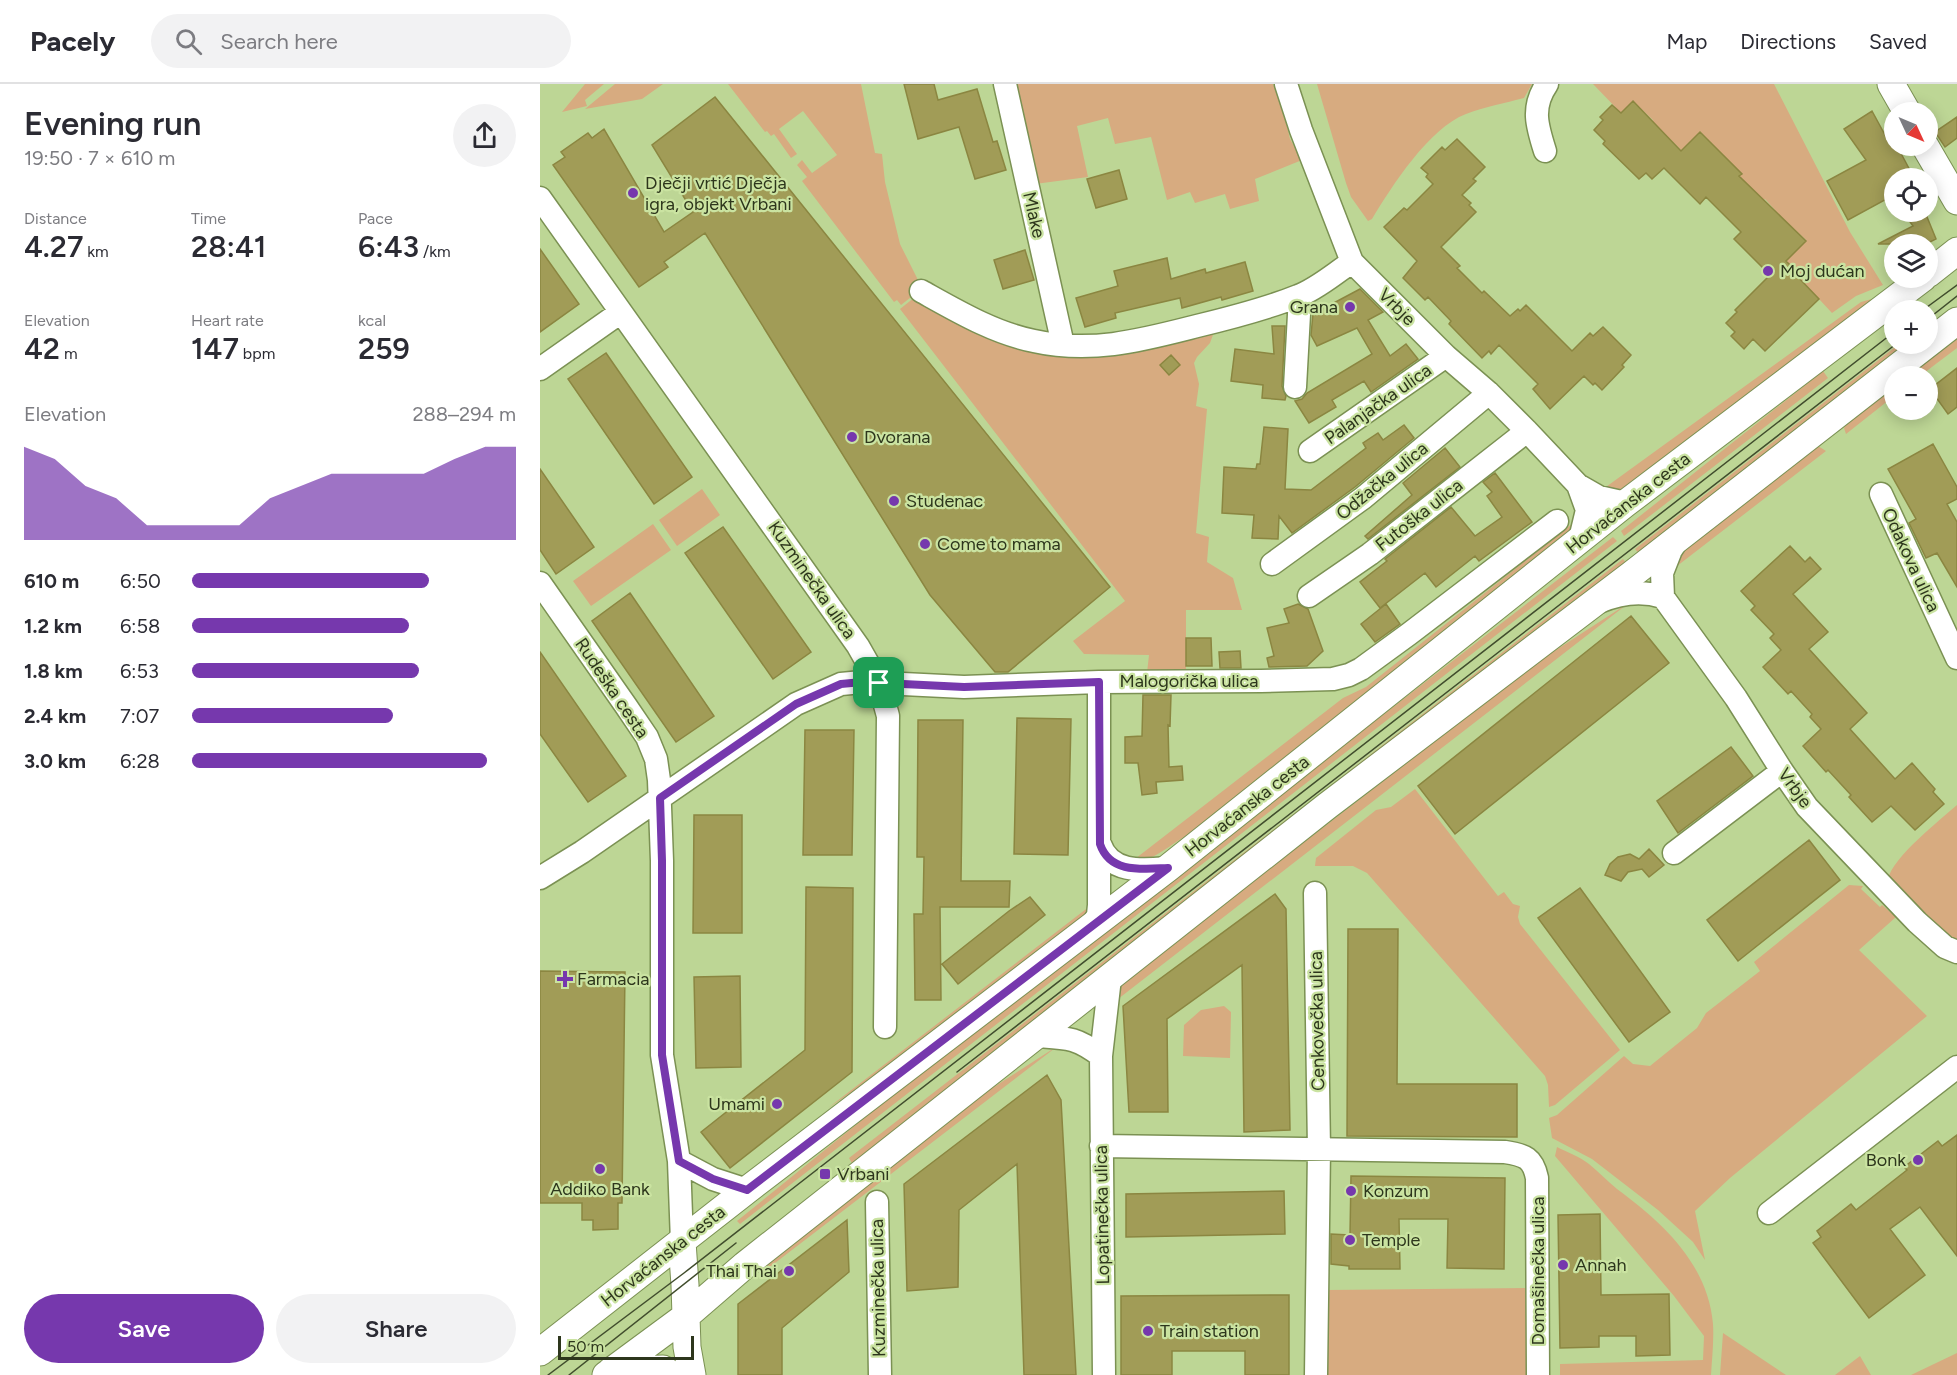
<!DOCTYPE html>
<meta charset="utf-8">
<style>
:root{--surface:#fff;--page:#f2f2f3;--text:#2b2b33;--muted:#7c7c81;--line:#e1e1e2;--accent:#7638ad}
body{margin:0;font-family:Figtree,sans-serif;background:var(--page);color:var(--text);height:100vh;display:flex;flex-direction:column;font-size:22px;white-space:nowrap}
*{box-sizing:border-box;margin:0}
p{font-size:20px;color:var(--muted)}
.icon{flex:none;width:33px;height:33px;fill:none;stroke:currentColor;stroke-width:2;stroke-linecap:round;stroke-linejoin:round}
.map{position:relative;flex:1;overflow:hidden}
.side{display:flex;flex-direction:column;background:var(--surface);width:540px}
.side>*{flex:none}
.needle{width:39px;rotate:134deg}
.fabs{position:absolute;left:1344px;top:18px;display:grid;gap:12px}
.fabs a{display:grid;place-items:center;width:54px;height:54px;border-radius:50%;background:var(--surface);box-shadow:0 3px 15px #0003;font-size:30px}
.scale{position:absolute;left:18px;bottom:15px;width:136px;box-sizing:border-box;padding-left:6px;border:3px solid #2d361c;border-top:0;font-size:16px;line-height:21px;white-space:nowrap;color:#2d361c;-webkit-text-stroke:4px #cae3a1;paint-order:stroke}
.pin{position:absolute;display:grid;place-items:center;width:51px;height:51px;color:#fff;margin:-26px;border-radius:12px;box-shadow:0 3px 9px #0006}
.round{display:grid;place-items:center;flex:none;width:63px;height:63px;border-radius:32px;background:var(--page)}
.overview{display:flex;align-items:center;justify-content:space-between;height:102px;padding:0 24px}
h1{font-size:33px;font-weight:600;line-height:45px}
.metrics{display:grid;grid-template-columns:repeat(3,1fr);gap:9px;height:102px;padding:6px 24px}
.metrics div{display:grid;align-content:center}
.metrics b{font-size:30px;font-weight:600}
.metrics small{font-size:16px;font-weight:400}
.metrics p{font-size:16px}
.chart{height:168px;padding:12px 24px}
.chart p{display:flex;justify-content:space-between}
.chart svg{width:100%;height:108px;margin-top:6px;fill:var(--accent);opacity:.7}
.primary-button{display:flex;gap:12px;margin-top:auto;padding:12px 24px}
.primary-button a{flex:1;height:69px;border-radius:36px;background:var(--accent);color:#fff;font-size:24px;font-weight:600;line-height:69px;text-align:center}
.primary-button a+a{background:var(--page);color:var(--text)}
ul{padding:0 24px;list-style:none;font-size:20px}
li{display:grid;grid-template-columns:96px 72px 1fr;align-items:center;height:45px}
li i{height:15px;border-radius:8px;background:var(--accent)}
header{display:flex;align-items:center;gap:36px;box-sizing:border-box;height:84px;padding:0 30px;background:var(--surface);border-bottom:2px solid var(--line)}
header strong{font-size:28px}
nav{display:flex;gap:33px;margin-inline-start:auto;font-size:21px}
.search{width:420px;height:54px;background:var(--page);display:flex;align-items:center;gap:15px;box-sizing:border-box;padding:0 21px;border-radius:33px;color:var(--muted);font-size:22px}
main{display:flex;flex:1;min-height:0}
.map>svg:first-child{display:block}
</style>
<header>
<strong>Pacely</strong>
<div class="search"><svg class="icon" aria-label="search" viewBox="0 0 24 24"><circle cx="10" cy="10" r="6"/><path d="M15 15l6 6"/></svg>Search here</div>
<nav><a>Map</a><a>Directions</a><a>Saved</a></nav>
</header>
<main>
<section class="side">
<div class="overview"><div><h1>Evening run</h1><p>19:50 · 7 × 610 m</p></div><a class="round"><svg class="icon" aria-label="share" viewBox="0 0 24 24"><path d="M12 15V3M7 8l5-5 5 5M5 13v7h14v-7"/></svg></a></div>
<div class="metrics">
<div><p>Distance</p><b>4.27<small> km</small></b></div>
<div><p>Time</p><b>28:41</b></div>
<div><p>Pace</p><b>6:43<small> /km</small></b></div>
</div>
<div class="metrics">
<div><p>Elevation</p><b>42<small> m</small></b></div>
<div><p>Heart rate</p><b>147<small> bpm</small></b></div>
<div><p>kcal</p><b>259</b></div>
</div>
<div class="chart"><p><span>Elevation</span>288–294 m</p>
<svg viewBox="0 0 160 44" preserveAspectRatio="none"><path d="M0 44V6L10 11L20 22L30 27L40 38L50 38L60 38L70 38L80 27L90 22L100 17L110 17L120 17L130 17L140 11L150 6L160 6V44z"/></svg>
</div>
<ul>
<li><b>610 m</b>6:50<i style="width:73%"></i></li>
<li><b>1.2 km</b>6:58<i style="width:67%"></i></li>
<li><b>1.8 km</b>6:53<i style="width:70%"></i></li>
<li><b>2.4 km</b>7:07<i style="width:62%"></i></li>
<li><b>3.0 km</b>6:28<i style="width:91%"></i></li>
</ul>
<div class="primary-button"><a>Save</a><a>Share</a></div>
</section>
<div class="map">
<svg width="1417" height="1291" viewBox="0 0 1417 1291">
<rect width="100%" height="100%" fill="#bdd695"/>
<!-- green -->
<path fill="#d7ab80" d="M45 0H64L45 16 47 22 22 28Z
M75 0H123L102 15 45 25Z
M188 0H321L335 69 342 70 345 98 360 160 380 200V206L361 221 357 216 354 218 262 97 267 93 257 81 262 76 272 89 297 71 263 27 239 45 257 70 251 74 234 50 231 52 227 47 225 48Z
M476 0H733L743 25 750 55 762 76 715 95 719 117 690 125 685 110 655 119 650 108 627 116 611 53 575 60 568 34 537 42 548 93 495 100Z
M777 0H992L984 14C965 19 944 23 926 30 889 44 852 102 832 135L828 137 811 113 806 99Z
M1053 0H1234L1310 148 1343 201 1316 212 1292 229 1266 201 1261 205 1242 173 1266 156 1253 144 1250 147 1233 129 1235 126 1225 115 1223 117 1199 92 1201 90 1169 64 1172 60 1160 48 1144 64V69L1129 54 1110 40 1113 36 1093 17 1081 29Z
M380 209 471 255 674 248 670 259 657 273 654 279 659 300 656 322 667 325 656 449 669 453 667 478 693 494 702 526H646V591L607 589 609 571 544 570 533 557 585 517 360 225Z
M1346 211 1085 406 1059 408 1321 218Z
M1417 255V264L1380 292H1368Z
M1359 260H1365L1100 471 1095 465Z
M1283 287 1288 294 1084 452 1081 447Z
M1354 303V312L1306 350 1304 344 1306 341Z
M1278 362 1286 367 1128 489 1135 471Z
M162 405 180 431 137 462 119 436Z
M1042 432V438L850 599 644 753C629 762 610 779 591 778L803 614 826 603Z
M113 440 131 466 51 522 33 497Z
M1073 453 1077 457 200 1140 197 1137 385 985Z
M1083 475 1087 480 314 1083 309 1074Z
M1090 518 569 922 582 899 996 579Z
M875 705 958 812 964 808 973 820 980 822 978 833 980 840 1080 966 1015 1021 1009 1023 1008 1001 1005 992 827 789 813 782H775L776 774 836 726 851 723Z
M1417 721V859L1397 844 1348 795C1353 773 1400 736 1417 721Z
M1309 801 1323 802 1321 805 1340 823 1342 821 1356 833 1319 866 1387 932 1190 1094 1155 1127 1165 1176 1153 1158 1118 1126 1052 1075 1012 1054 1009 1034 1017 1031 1084 972 1093 980 1110 982 1157 944 1166 929 1220 887 1214 878Z
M550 822 548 829 333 994 288 1024Z
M684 922 691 928 690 974 643 972 644 941 661 926Z
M519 961 222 1189 218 1184 443 1010Z
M1017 1063C1027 1068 1040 1073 1049 1080 1059 1088 1067 1097 1077 1105 1122 1138 1168 1180 1173 1240 1174 1257 1172 1274 1171 1291H1020V1280L1163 1276 1164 1252 1134 1212 1015 1072Z
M990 1204 991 1291H786L787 1206Z
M1183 1249 1246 1291H1180Z
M1417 1269V1291H1371Z
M1320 1272 1331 1291H1295Z"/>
<!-- building -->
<path fill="#a19c57" stroke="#8b8641" stroke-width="1.5" d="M364 0H394L398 16 437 5 453 58 457 57 466 86 435 95 419 43 378 55Z
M175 13 570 503 468 588H455L390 511 165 149 124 178 128 183 99 203 13 81 25 73 21 68 48 49 52 54 64 45 124 148 153 128 112 61Z
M1093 17 1141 67 1160 48 1202 90 1199 92 1266 157 1246 177 1258 189 1256 191 1279 215 1225 267 1213 255 1204 265 1191 252 1195 248 1186 239 1197 228 1195 226 1230 191 1194 155 1201 148 1166 113 1160 120 1124 84 1112 95 1106 89 1099 95 1063 60 1065 57 1054 46 1063 36 1060 33 1072 21 1081 29Z
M1332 27 1351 62H1357L1372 90 1362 94H1354V98L1349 101 1354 111 1308 136 1287 97 1326 76 1304 45Z
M1417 33V54L1405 63 1395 48Z
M917 55 945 83 933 95 936 97 922 111 931 119 929 121 936 128 901 163 920 182 917 184 942 209 944 207 970 232 978 225 980 227 986 221 1032 267 1050 249 1053 252 1063 243 1091 271 1082 281 1084 283 1062 306 1055 299 1053 301 1044 292 1010 325 993 305 998 300 959 261 951 270 949 267 942 274 909 240 911 237 888 213 885 216 863 194 877 177 844 143 864 124 867 126 893 100 886 93 888 90 881 84 902 63 905 66Z
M579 86 587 115 556 124 547 95Z
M1363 128H1385L1396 155 1386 160H1338L1373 142Z
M0 165 39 220 0 248Z
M485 166 494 196 463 205 454 176Z
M627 174 631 195 665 185 666 189 705 178 713 207 682 216 681 213 642 224 640 214 575 229 576 234 545 243 536 214 578 202 574 187Z
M820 205 843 228 828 236 850 272 866 260 878 275 831 308 824 297 792 316 796 323 769 339 755 317 762 315 767 309 832 270 817 244 777 262 771 251 773 230Z
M732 242H745L742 302 746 312 745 316 722 314 723 301 691 297 695 265 734 270Z
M66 269 152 393 114 420 28 295Z
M631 271 640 281 629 291 620 281Z
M1417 284V323L1408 330 1390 305Z
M864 341 874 354 815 403 752 449 739 432 738 455 712 454 714 431 682 429 684 383 716 385 717 380H720L724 343 748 345 745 405 771 406 826 364 823 359 838 349 843 356Z
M1393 360 1417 403V415L1407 420 1417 438V503L1397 469 1386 474 1369 439 1376 435 1348 385Z
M905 364 920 383 828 455 825 452 872 411 863 399Z
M0 385 54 463 16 490 0 466Z
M955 389 992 438 939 477 935 472 896 503 885 489 840 524 820 498 847 477 845 475 911 423 935 452 962 433 947 412 952 408 943 398Z
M183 443 271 568 233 595 145 469Z
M1250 462 1265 478 1270 473 1281 485 1253 510 1288 548 1269 565 1327 629 1310 645 1355 695 1372 679 1395 705 1393 708 1404 720 1375 746 1351 722 1332 738 1309 713 1311 711 1288 686 1286 688 1263 662 1281 645 1270 633 1272 630 1251 607 1248 610 1223 583 1241 566 1230 554 1234 550 1211 526 1215 522 1201 507Z
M90 509 174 632 136 658 52 537Z
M758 520 768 525 783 567 767 582 729 583 727 574 734 572 727 544 749 539 744 525Z
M846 520 860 540 835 558 821 540Z
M1091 532 1129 579 915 750 878 702Z
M646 554H671L672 582H646Z
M700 567 701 584H680L679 568Z
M0 568 86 692 48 718 0 650Z
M603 611H631L630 642 628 641 629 683 642 682 643 696 616 698 617 709 602 711 598 679H585V653L602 652Z
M477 634 531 635 528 771 474 770Z
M378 636H423L421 797H470L469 823H400L401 916H375L374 830H383L384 773H377Z
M265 646H314L312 771H263Z
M1191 663 1213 692 1138 749 1117 717Z
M154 731H202V849H153Z
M1269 756 1300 796 1198 877 1167 836Z
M1109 765 1124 781 1109 793 1102 785 1088 788 1081 797 1065 791 1070 780 1078 773 1090 770 1099 775Z
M266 803 313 804 312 988 190 1084 161 1048 265 966Z
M1040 804 1130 928 1089 958 998 834Z
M735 810 746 825 750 1046 704 1048 702 881 627 935 628 1028H589L583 922Z
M490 813 505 831 418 900 402 880 469 827Z
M808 845H858L857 1000H977V1053L807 1052Z
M0 887 85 888 82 1119H78V1145L53 1146V1136H42V1119H0Z
M200 892 201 983 156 984 154 893Z
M507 991 521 1016 536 1291H484L477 1080 419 1126 418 1203 367 1207 364 1100Z
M1417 1051V1172L1380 1123 1350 1145 1385 1191 1329 1234 1273 1159 1281 1153 1277 1147 1311 1120 1316 1126 1367 1086 1364 1083 1398 1057 1402 1062Z
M811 1092 965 1094 964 1185 907 1184 908 1135H859L860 1185H809V1182L791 1180V1150L810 1151Z
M744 1107 745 1150 586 1153V1110Z
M1060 1130 1061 1211 1129 1210 1130 1271 1096 1272V1252H1059V1263L1020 1264 1018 1131Z
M307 1136 309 1188 242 1244V1291H198V1220Z
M749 1211V1291H705V1267H632V1291H581V1212Z"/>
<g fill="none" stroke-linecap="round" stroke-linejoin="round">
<defs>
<path id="minor" d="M465 0 523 261
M746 0 761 46 812 178 906 272 949 309 987 347 1038 401 1059 413 1086 419
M1005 67C997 42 991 23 1007 0
M0 114 318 562 339 599 348 632 345 943
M381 207C417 227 454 249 494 257 552 270 602 256 657 242 690 234 726 225 758 212 777 205 795 189 812 178
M0 285 81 228
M755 303 760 212
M770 367 906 272
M1038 401 1047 426 1040 455
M1341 410 1417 574
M1138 455 1131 466 1122 489 1123 513 1196 614 1242 687 1267 723 1377 838 1405 863 1417 868
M732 480 823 414 949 309
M0 499 86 622 107 653 116 675 119 696 122 777V971L139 1077 142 1158
M769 512 830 470 987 347
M1059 518C1080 509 1101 506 1123 513
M560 760C570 790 603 786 628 784
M1134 769 1242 687
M0 794 42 768 256 620 301 600 322 598 424 603 559 598 721 597 793 595 809 591 821 585 869 550 1017 437
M775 809 779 1065 776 1291
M551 844 558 831 559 821V598
M497 952C527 954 536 953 561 972
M561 1062 965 1068C985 1071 993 1074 997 1094L998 1291
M139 1077 173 1095 207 1106
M337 1118 340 1291
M1229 1129 1417 983
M564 1291 561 972 570 894"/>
<path id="tertiary" d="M1351 0 1367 28
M1385 62 1417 117
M1388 190 1417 167
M142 1158 145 1201 147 1263 152 1291
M0 1268 207 1106 628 784 1086 419 1383 194
M71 1287 123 1285 132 1291
M66 1291 146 1232 205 1181 787 722 1091 491 1417 237"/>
</defs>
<!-- minor casing -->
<use href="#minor" stroke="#7b9153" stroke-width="25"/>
<!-- tertiary casing -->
<use href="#tertiary" stroke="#7b9153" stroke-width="29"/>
<!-- minor -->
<use href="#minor" stroke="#fff" stroke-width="22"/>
<!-- tertiary -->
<use href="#tertiary" stroke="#fff" stroke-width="27"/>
<!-- tram -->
<path stroke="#414d2d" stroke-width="1.5" d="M1383 226 1417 201
M1388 235 1417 212
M417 988 1356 260
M8 1291 144 1189 1354 248
M29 1291 196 1159"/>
</g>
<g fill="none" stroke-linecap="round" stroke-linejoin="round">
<defs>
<path id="route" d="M322 598 424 603 559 598 560 760C570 790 603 785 628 784L207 1106 173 1095 139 1077 122 971V777L120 714 256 620 301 600Z"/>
</defs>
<!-- route casing -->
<use href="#route" stroke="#fff" stroke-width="12"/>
<!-- route -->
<use href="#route" stroke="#7638ad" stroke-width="8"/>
</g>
<!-- markers -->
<g fill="#7638ad" stroke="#cae3a1" stroke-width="2">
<circle cx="93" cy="109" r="6"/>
<circle cx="1228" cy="187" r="6"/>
<circle cx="810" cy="223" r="6"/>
<circle cx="312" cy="353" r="6"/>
<circle cx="354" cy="417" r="6"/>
<circle cx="385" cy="460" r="6"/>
<path d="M22 886h6v6h6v6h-6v6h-6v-6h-6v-6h6z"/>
<circle cx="237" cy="1020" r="6"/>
<circle cx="1378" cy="1076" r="6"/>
<circle cx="60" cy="1085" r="6"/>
<rect x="279" y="1084" width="12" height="12" rx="3"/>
<circle cx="811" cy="1107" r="6"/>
<circle cx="810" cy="1156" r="6"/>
<circle cx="1023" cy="1181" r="6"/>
<circle cx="249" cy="1187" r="6"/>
<circle cx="608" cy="1247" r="6"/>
</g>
<g text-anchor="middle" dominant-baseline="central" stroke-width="4.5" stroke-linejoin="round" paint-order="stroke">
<!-- poi labels -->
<g font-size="18" fill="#2d361c" stroke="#cae3a1" text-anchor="start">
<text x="105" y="99">Dječji vrtić Dječja<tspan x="105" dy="21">igra, objekt Vrbani</tspan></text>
<text x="1240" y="187">Moj dućan</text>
<text x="798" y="223" text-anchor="end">Grana</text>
<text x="324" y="353">Dvorana</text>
<text x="366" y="417">Studenac</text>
<text x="397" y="460">Come to mama</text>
<text x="37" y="895">Farmacia</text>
<text x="225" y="1020" text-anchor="end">Umami</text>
<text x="1366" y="1076" text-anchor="end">Bonk</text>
<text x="297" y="1090">Vrbani</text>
<text x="60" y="1105" text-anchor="middle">Addiko Bank</text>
<text x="823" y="1107">Konzum</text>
<text x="822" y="1156">Temple</text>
<text x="1035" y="1181">Annah</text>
<text x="237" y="1187" text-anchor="end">Thai Thai</text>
<text x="620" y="1247">Train station</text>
</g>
<!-- street labels -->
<g font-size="18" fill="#2d361c" stroke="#cae3a1">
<text transform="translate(494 131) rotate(77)">Mlake</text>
<text transform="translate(857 223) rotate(45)">Vrbje</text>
<text transform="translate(838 320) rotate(-35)">Palanjačka ulica</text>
<text transform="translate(842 397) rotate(-39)">Odžačka ulica</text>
<text transform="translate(1088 419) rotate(-38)">Horvaćanska cesta</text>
<text transform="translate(879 431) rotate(-38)">Futoška ulica</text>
<text transform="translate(1371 476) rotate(65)">Odakova ulica</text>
<text transform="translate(272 496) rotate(55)">Kuzminečka ulica</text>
<text x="649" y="597">Malogorička ulica</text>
<text transform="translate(72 604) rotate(56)">Rudeška cesta</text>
<text transform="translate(1255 704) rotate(54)">Vrbje</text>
<text transform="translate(707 722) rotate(-38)">Horvaćanska cesta</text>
<text transform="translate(777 937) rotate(-91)">Cenkovečka ulica</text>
<text transform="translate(562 1131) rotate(-91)">Lopatinečka ulica</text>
<text transform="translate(123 1172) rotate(-38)">Horvaćanska cesta</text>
<text transform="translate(998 1187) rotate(-90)">Domašinečka ulica</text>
<text transform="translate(338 1204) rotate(-91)">Kuzminečka ulica</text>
</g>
</g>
</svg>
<div class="fabs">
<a><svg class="needle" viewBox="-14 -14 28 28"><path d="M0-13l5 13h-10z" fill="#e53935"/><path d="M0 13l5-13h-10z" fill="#7c7c81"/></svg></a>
<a><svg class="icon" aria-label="locate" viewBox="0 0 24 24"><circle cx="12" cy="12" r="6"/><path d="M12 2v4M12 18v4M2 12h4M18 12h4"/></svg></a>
<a><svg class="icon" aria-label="layers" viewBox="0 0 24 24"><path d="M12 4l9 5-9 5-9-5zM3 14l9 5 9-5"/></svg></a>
<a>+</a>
<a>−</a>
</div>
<div class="scale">50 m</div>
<div class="pin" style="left:339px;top:599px;background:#1e9e55"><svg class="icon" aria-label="arrive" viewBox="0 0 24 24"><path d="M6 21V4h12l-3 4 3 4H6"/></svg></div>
</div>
</main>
